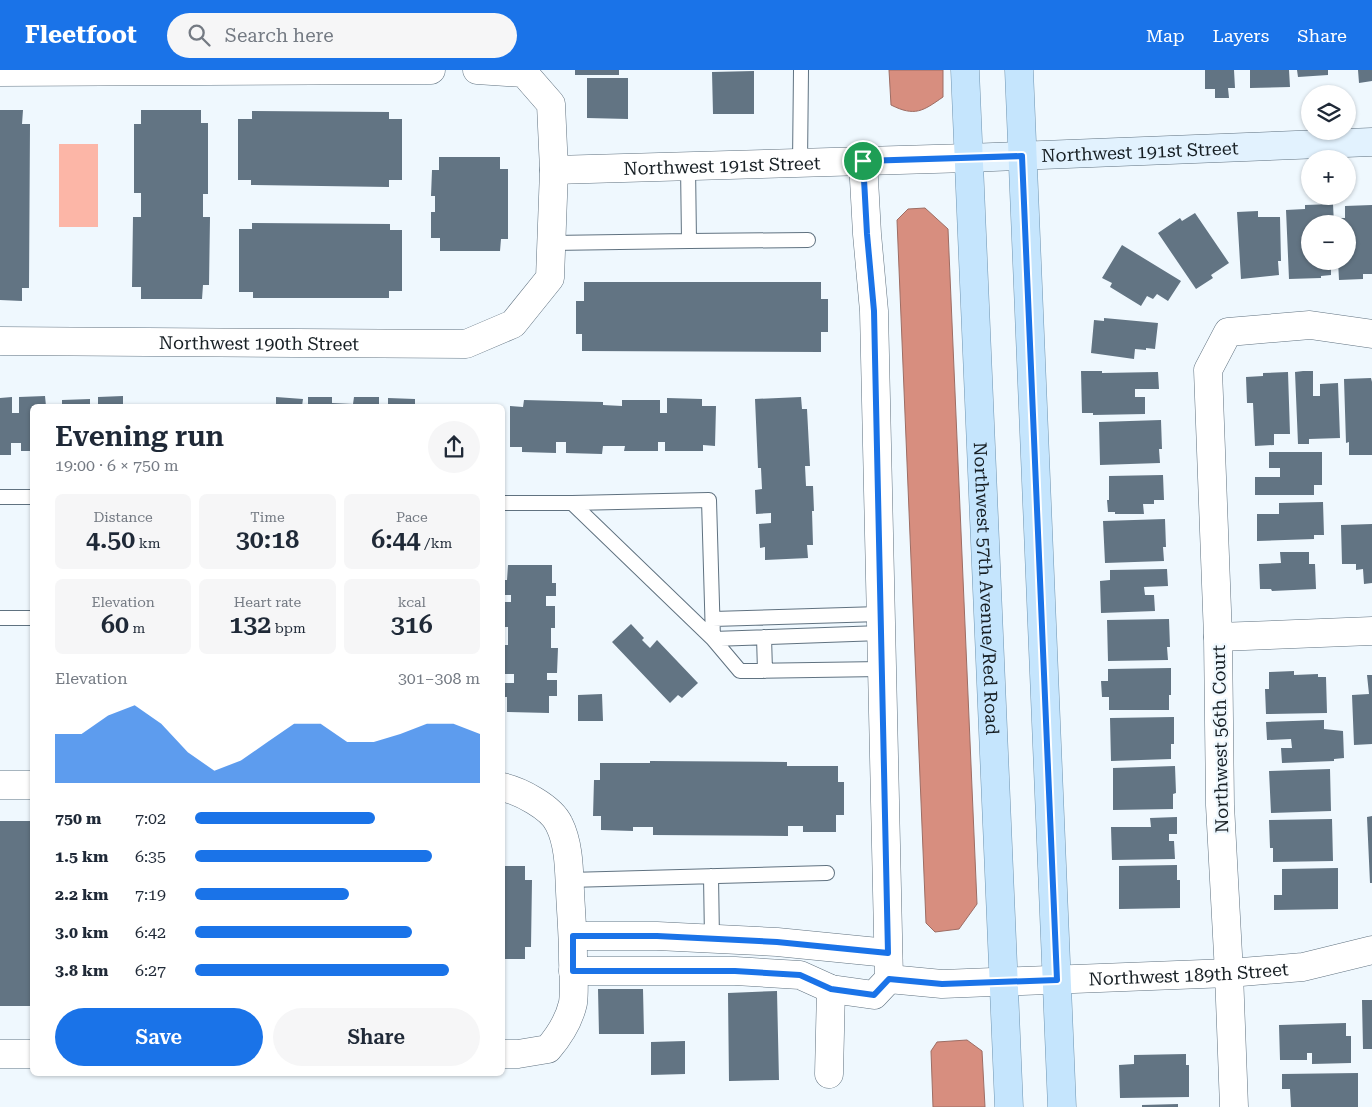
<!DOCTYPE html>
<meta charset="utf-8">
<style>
:root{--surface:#fff;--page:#f6f6f7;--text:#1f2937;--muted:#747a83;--accent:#1a73e8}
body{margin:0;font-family:"Roboto Serif",serif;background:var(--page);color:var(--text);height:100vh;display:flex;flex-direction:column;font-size:19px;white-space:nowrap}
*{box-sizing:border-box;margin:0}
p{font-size:16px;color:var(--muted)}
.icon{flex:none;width:28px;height:28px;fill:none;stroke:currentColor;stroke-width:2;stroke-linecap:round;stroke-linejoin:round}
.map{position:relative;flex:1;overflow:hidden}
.details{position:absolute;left:30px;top:334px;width:475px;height:672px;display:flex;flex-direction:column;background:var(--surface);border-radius:8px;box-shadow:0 1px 4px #0004}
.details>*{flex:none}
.fabs{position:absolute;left:1301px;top:15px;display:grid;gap:10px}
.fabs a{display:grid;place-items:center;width:55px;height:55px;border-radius:50%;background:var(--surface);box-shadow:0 1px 4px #0004;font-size:25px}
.pin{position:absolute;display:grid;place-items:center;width:42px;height:42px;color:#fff;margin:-21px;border:2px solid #fff;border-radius:50%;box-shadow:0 1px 5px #0007}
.round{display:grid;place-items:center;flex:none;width:52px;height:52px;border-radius:26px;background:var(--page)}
.summary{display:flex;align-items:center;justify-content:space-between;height:85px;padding:0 25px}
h1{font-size:28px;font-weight:600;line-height:38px}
.figures{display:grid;grid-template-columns:repeat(3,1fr);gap:8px;height:85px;padding:5px 25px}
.figures div{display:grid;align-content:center;border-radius:8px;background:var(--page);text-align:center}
.figures b{font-size:25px;font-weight:600}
.figures small{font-size:14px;font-weight:400}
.figures p{font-size:14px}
.chart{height:140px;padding:10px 25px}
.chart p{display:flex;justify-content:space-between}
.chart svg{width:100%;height:90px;margin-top:5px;fill:var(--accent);opacity:.7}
.action{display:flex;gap:10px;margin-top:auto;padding:10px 25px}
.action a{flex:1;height:58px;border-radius:30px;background:var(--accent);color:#fff;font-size:20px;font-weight:600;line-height:58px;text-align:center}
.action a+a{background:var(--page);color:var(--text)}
ul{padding:0 25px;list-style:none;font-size:16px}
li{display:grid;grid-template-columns:80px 60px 1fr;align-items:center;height:38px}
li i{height:12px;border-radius:6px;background:var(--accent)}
header{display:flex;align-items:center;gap:30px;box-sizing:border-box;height:70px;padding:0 25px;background:var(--accent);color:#fff}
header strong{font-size:24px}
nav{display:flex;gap:28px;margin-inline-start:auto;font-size:18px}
.search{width:350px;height:45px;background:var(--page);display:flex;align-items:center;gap:12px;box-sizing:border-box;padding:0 18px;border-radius:28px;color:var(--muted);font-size:19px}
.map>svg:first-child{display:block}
</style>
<header>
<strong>Fleetfoot</strong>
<div class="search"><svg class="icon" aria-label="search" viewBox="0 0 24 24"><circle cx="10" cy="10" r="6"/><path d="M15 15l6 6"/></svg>Search here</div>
<nav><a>Map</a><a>Layers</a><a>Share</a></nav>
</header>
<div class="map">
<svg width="1372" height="1037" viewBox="0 0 1372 1037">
<rect width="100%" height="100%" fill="#eff8fe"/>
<!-- green -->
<path fill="#fcb6a7" d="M59 74H98V157H59Z"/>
<!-- water -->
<path fill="#d78e7f" stroke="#9d6d64" d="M889 0H943V27C923 41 915 47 891 35Z
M925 138 948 159 977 834 959 859 935 862 926 853 897 150 908 139Z
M967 970 982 981 985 1037H933L931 981 937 972Z"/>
<!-- building -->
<path fill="#627483" d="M575 0H619V5H575Z
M1205 0H1234L1235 18H1228L1229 28H1215V19H1205Z
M1250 0H1289L1290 17 1250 18Z
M1297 0H1328V5L1298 7Z
M1358 0H1372V11L1359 13Z
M754 1V44H713L712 2Z
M587 8H628V49L587 48Z
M0 40H23L22 54H30L29 218H22V231L0 230Z
M141 40H201V53H208V124H203V147H210L209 215H203L202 229H141V217H132L133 147H141V123H134V54H141Z
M252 41 389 42V49H402V110H389V117L251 115V110H238V49H252Z
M439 87H500V99H508V169H501L500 181H440V168H431V142H435V126H431L432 100H439Z
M1333 134 1334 154H1310V191H1331V205L1321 206V208L1289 209 1286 140 1305 139V135Z
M1372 135V204H1363V209L1339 210 1338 191H1348V154H1337V148H1345V136Z
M1258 141V147H1280L1281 191H1278L1279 205 1241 209 1237 142Z
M1195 143 1229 193 1211 205 1213 208 1196 219 1158 163 1180 148 1182 151Z
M252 153 390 154V160H402V221H389V228H253V222H239V159H252Z
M1122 175 1181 211 1168 231 1157 224 1153 229 1147 226 1141 236 1110 217 1112 213 1102 208Z
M584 212H821V229H828V262H821V282L582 281V264H576V231H584Z
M1104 248 1158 253 1155 279 1146 278V280L1135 279 1134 289 1091 283 1094 250 1104 251Z
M1081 301H1102V303L1158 302 1159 319H1135V327H1145V344L1093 345V343H1082Z
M1303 301H1313V326H1320V314L1338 313 1340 368 1309 369V374H1298L1295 302Z
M1288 302 1290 364H1274V375L1255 376 1253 333H1247L1246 307 1263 306V303Z
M1371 308 1372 312V385H1349V372L1346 373 1344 309Z
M45 326 46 336H32V381H21V373H11V385H0V328L12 327V343H19V327Z
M123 326V336H98V327Z
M276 327 303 329 302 336H264V334H276Z
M308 327H332V333L353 334 354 327H379V336H308Z
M801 327 802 339H807L810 396H805L806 416H813L814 441H812L813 475H807L808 488 765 490V477L760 478 759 454 771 453V443L756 444 755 420 762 419 761 398H758L755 329Z
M388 328 415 329V336H388Z
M667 328 702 329V336H716L715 376 703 375V381H665V372H658V381H624L625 376H603L602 384 566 383V372H556V383L522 382V377H510V336L523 337 524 330 603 332V335L622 336V330H660V343H667Z
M90 329V336H62V330Z
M1161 350 1162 379H1159L1160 393 1100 395 1099 352Z
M1269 382H1322V415H1314V425H1255V407H1280V398H1269Z
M1163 405 1164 430H1154V434H1143L1144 444H1115V442H1108L1107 430H1109V406Z
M1323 432 1324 465H1314V469L1257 471V444H1279V433Z
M1165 449 1166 477H1163L1164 491 1105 493 1103 451Z
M1372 454V513L1364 514 1363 499 1356 500V494H1342L1341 455Z
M1280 482H1309V494H1315L1316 519 1272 521 1271 519H1260L1259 494 1281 493Z
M508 495H552V513H556V526H546V536H555V558H551V578H558L557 603H547V610H557V626H549V643L507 642V627H502V613H514V604H502V575H508V557H502V532H511V525H502V510H507Z
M1167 499 1168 516 1144 517 1145 525H1154L1155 541 1101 543 1100 511 1110 510V500Z
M1169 549 1170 577H1167L1168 590 1108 591 1107 550Z
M631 554 644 568 642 570 650 578 657 570 698 613 682 628 678 625 670 633 612 572Z
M30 598H32V640H31Z
M1171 598V625H1169V640H1109V627H1102L1101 611H1108V599Z
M1294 601V605L1318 604V607H1326L1327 643 1266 644 1265 619H1269V602Z
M1367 605H1372V674L1354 675 1352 625 1369 624Z
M602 624 603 651H578V625Z
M1174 647V674H1171V689L1111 691 1110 648Z
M1324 650V659L1343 661 1344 688 1334 689V691L1282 693 1281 678H1292L1291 669 1267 670 1266 652Z
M650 691 787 692V696H838V712H844V745H836V762H803V756H788V766L653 765V757H633V761L601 760V746H593L594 710H600V693H650Z
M1175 696 1176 723 1173 724V739L1113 740V698Z
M1330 699 1331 741 1271 743 1269 701Z
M1372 746V813H1370L1367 747Z
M1177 747V764H1169V771H1174L1175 789 1112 790 1111 757H1151L1150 748Z
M1332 749 1333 791 1273 792V778H1270L1269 750Z
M0 751H32V936H0Z
M1177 795V810H1180V838L1119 839V796Z
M502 796H525V810H532L531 877H525V889H502Z
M1338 798V839L1274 840V825H1282V799Z
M598 919H643L644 964H599Z
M777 921 779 1010 729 1011 728 923Z
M1362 930H1372V979H1363Z
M1346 953V966H1351V993L1312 994V983H1307V990H1280L1279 955Z
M685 971V1004L651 1005V972Z
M1186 984V995H1189V1027L1120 1028 1119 995 1134 994V985Z
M1358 1003V1037H1291L1290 1019H1282V1004Z
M1178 1034V1037H1142V1035Z"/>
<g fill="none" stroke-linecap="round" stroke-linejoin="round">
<defs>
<path id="lane" d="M800 93 801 0
M688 96 689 171 808 170
M551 173 689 171
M0 427H32
M502 433H572L713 569 740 601 882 599
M572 433 709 430 713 569
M0 548H32
M713 549 880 544
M764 567 765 601
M713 569 881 563
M711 806 712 869
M569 810 827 803"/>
<g id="street">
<path d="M0 2 431 0"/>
<path id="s1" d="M554 100 968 88"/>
<path id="s2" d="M0 271 466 274 513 254 550 208 554 100 551 34 524 3 477 0"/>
<path d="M1218 567 1372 561"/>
<path d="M0 715H32"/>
<path d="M502 717C520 721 551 737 559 754 569 774 569 799 570 821 571 843 573 865 573 887 573 901 575 918 573 933 569 951 560 965 548 979L518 984H502"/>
<path d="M573 866H657L777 872 888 883"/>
<path d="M573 901H735L800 905 831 919 874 925 889 909 874 241 867 164 863 91"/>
<path id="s3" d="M889 909 942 914 1229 903 1303 897 1372 880"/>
<path d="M0 984H32"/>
<path d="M829 1004 831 919"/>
<path d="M1234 1037 1229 903 1220 735 1218 567 1208 300 1228 262 1310 255 1372 264"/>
</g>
<g id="secondary">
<path id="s4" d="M968 88 1372 72"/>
</g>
<g id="primary">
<path id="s5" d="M965 0 1009 1037"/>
<path d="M1019 0 1062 1037"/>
</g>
</defs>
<!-- lane casing -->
<use href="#lane" stroke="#607280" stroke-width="16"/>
<!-- street casing -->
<use href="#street" stroke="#607280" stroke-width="29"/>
<!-- secondary casing -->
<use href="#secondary" stroke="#607280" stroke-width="29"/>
<!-- primary casing -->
<use href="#primary" stroke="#6f94b0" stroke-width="29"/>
<!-- lane -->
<use href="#lane" stroke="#fff" stroke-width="14"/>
<!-- street -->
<use href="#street" stroke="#fff" stroke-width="28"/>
<!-- secondary -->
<use href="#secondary" stroke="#e2f2fe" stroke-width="28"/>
<!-- primary -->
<use href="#primary" stroke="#c5e5fd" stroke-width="28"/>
</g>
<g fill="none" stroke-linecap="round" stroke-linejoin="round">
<defs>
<path id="route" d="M1022 86 1057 910 942 914 889 909 874 925 831 919 800 905 735 901H573V866H657L777 872 888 883 874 241 867 164 863 91Z"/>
</defs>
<!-- route casing -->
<use href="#route" stroke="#fff" stroke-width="10"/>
<!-- route -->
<use href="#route" stroke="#1a73e8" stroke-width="6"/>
</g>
<g text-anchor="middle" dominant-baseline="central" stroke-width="4.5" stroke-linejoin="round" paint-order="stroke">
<!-- street labels -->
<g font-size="18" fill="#171f24" stroke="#eff8fe">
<text stroke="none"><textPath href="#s4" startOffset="172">Northwest 191st Street</textPath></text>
<text stroke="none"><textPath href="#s1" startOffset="168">Northwest 191st Street</textPath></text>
<text stroke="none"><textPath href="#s2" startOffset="259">Northwest 190th Street</textPath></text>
<text stroke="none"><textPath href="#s5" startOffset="519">Northwest 57th Avenue/Red Road</textPath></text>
<text transform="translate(1220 669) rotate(-91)">Northwest 56th Court</text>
<text stroke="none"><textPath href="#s3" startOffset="300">Northwest 189th Street</textPath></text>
</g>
</g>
</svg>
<div class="fabs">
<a><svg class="icon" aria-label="layers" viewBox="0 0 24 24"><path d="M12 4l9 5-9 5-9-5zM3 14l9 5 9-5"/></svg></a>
<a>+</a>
<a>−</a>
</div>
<div class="pin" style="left:863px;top:91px;background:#1e9e55"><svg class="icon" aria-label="arrive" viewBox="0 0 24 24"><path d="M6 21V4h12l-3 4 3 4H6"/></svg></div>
<section class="details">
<div class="summary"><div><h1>Evening run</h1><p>19:00 · 6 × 750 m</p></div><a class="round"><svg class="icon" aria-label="share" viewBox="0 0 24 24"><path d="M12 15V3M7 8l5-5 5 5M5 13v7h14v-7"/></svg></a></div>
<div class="figures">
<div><p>Distance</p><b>4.50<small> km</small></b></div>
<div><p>Time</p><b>30:18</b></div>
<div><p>Pace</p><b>6:44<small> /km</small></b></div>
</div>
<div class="figures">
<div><p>Elevation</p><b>60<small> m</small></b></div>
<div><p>Heart rate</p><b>132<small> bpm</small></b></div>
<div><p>kcal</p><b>316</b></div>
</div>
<div class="chart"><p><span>Elevation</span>301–308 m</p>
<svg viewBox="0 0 160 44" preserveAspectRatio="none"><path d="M0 44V20L10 20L20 11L30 6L40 15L50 29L60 38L70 33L80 24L90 15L100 15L110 24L120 24L130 20L140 15L150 15L160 20V44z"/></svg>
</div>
<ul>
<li><b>750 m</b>7:02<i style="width:63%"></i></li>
<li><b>1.5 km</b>6:35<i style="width:83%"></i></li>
<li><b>2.2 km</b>7:19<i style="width:54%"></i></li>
<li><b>3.0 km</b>6:42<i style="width:76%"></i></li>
<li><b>3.8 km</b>6:27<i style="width:89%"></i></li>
</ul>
<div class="action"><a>Save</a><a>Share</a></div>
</section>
</div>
